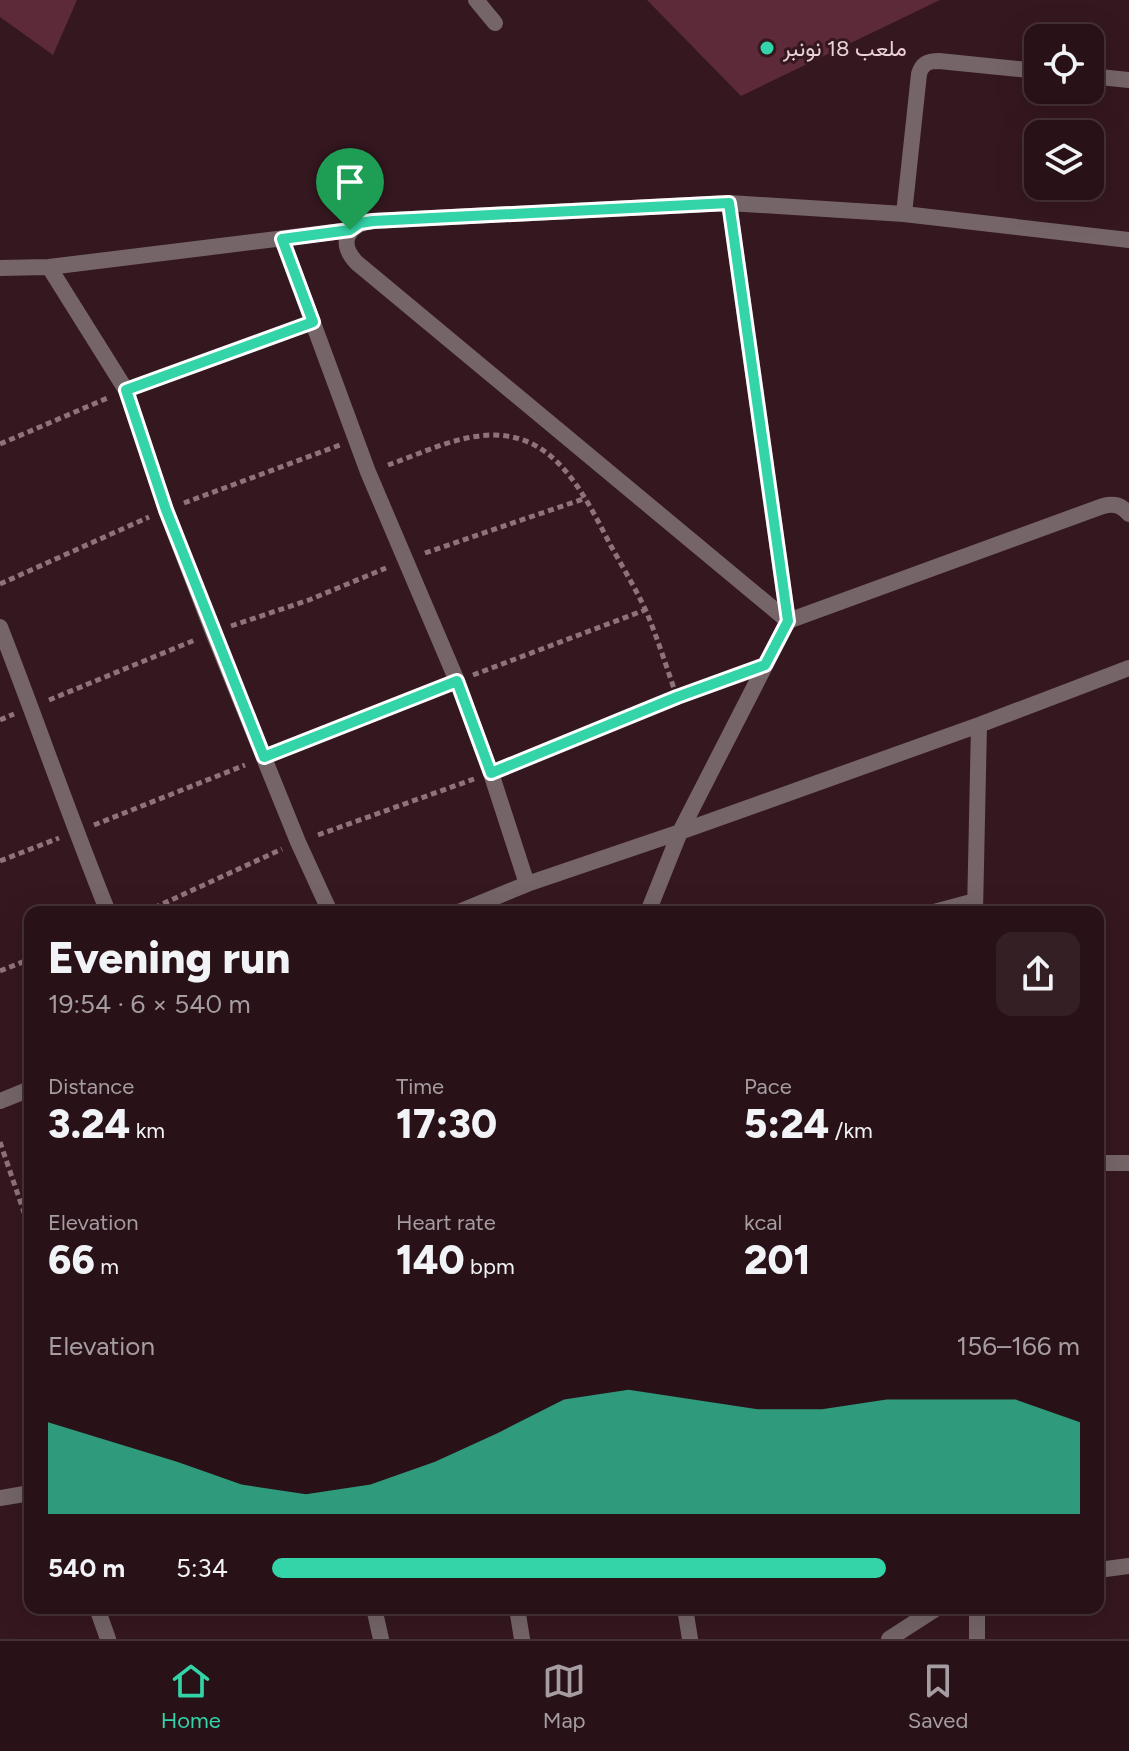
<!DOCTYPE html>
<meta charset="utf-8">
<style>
:root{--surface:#281117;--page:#341f24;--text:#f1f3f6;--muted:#a59da1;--line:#443136;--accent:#33d4a8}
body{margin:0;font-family:Figtree,Vazirmatn,sans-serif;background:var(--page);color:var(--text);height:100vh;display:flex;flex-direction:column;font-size:30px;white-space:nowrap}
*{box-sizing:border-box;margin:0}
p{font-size:26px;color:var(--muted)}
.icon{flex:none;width:44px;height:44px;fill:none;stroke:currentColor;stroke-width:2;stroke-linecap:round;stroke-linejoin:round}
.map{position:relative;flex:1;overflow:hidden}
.panel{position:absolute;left:24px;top:906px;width:1080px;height:708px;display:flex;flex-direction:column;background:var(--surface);border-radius:16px;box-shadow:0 8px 32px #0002,0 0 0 2px var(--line)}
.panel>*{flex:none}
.controls{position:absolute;left:1024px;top:24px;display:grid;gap:16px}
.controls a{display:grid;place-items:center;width:80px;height:80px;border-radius:16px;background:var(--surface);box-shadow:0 8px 32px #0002,0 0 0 2px var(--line);font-size:40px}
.pin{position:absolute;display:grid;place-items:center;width:68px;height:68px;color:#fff;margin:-82px -34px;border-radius:50% 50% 50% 0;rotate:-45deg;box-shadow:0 0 8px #0007}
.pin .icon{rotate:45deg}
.round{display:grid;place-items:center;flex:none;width:84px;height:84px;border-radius:16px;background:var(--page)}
.summary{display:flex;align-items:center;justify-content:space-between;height:136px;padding:0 24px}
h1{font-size:44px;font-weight:800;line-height:60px}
.metrics{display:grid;grid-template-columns:repeat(3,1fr);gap:12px;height:136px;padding:8px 24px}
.metrics div{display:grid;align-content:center}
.metrics b{font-size:40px;font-weight:800}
.metrics small{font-size:22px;font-weight:400}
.metrics p{font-size:22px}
.chart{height:224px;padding:16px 24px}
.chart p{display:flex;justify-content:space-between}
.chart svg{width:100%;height:144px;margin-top:8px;fill:var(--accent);opacity:.7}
ul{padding:0 24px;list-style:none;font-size:26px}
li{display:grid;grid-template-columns:128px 96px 1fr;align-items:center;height:60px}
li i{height:20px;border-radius:10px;background:var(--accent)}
.dock{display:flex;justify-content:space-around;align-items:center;height:112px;border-top:2px solid var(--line);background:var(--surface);font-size:22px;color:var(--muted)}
.dock a{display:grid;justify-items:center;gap:4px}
.dock .active{color:var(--accent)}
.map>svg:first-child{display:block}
</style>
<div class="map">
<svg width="1129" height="1639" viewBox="0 0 1129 1639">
<rect width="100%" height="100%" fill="#35171f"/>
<!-- green -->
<path fill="#5c2a38" d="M0 0H77L53 55 0 17Z
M647 0H940L741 96Z"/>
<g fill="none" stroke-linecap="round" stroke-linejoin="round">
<!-- path -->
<path stroke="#8e747a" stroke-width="5" stroke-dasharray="6 4" stroke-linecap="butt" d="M145 384 293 330
M0 444 110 397
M388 465C426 452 471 428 512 437 563 447 589 504 611 546 623 568 636 589 646 611 658 639 667 669 677 697
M184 503 340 445
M425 553 586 498
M0 584 149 517
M231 626 309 600 386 568
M473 675 645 610
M49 700 195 640
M0 720 14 714
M280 751 438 688
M509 766 677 697 738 675
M94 825 245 765
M318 835 474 779
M0 861 59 838
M145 912 282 849
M0 971 30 959
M0 1142 30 1230"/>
<!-- minor -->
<path stroke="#756568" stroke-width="16" d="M476 0 495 23
M1090 76 1129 80
M904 214 919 74C922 64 927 61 939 61L1038 71
M282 239 368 472 457 681 491 773 527 884
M1129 240 904 214 729 203 373 221C346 224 338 244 357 263L788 621 1103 506C1115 503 1121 505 1129 514
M49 267 126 390 166 510 213 632 298 842 330 912
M0 268 49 267 350 230
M0 627C37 722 70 818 108 912
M459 912 527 884 680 832 979 725 1129 668
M648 912 680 832 788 621 729 203
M934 912 975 901
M975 912 979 725
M0 1101 30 1089
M1098 1163H1129
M0 1498 30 1493
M1098 1570 1129 1566
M97 1608 108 1639
M374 1608 381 1639
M517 1608 522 1639
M685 1608 690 1639
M889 1639 937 1608
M977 1639V1608"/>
</g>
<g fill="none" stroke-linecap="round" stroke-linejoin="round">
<defs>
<path id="route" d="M729 203 788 621 765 665 677 697 491 773 457 681 264 757 166 510 126 390 313 322 282 239 350 230 360 223 373 221Z"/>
</defs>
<!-- route casing -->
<use href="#route" stroke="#fff" stroke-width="16"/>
<!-- route -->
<use href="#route" stroke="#33d4a8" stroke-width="10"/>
</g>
<!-- markers -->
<circle fill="#33d4a8" stroke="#35171f" stroke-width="3" cx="767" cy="48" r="8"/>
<g text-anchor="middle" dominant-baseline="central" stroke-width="6" stroke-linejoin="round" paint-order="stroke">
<!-- poi labels -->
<g font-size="22" fill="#e8d2d6" stroke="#35171f" text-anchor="start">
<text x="783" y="48">ملعب 18 نونبر</text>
</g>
</g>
</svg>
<div class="controls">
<a><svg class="icon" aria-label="locate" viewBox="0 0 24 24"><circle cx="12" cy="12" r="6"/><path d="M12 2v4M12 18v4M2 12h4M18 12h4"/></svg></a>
<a><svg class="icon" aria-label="layers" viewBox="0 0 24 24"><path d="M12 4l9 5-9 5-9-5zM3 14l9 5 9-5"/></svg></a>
</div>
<div class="pin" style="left:350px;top:230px;background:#1e9e55"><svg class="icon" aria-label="arrive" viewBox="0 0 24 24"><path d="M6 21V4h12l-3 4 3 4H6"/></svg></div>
<section class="panel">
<div class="summary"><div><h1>Evening run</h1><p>19:54 · 6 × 540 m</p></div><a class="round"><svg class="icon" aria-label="share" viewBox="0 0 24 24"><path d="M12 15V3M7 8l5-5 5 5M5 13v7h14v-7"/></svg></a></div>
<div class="metrics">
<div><p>Distance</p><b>3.24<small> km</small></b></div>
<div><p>Time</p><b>17:30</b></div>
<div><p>Pace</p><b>5:24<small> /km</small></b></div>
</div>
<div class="metrics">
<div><p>Elevation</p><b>66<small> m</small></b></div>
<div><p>Heart rate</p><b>140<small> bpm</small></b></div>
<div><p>kcal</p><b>201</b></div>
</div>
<div class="chart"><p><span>Elevation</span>156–166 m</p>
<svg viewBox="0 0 160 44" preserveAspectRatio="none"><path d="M0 44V16L10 22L20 28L30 35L40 38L50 35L60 28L70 19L80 9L90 6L100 9L110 12L120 12L130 9L140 9L150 9L160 16V44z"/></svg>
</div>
<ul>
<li><b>540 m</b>5:34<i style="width:76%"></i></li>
</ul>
</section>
</div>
<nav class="dock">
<a class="active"><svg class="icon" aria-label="home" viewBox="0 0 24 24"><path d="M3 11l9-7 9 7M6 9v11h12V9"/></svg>Home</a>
<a><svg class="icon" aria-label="map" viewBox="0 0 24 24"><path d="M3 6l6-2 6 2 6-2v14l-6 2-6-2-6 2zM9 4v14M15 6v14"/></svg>Map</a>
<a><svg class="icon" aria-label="saved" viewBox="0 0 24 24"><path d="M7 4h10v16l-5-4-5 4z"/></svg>Saved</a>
</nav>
